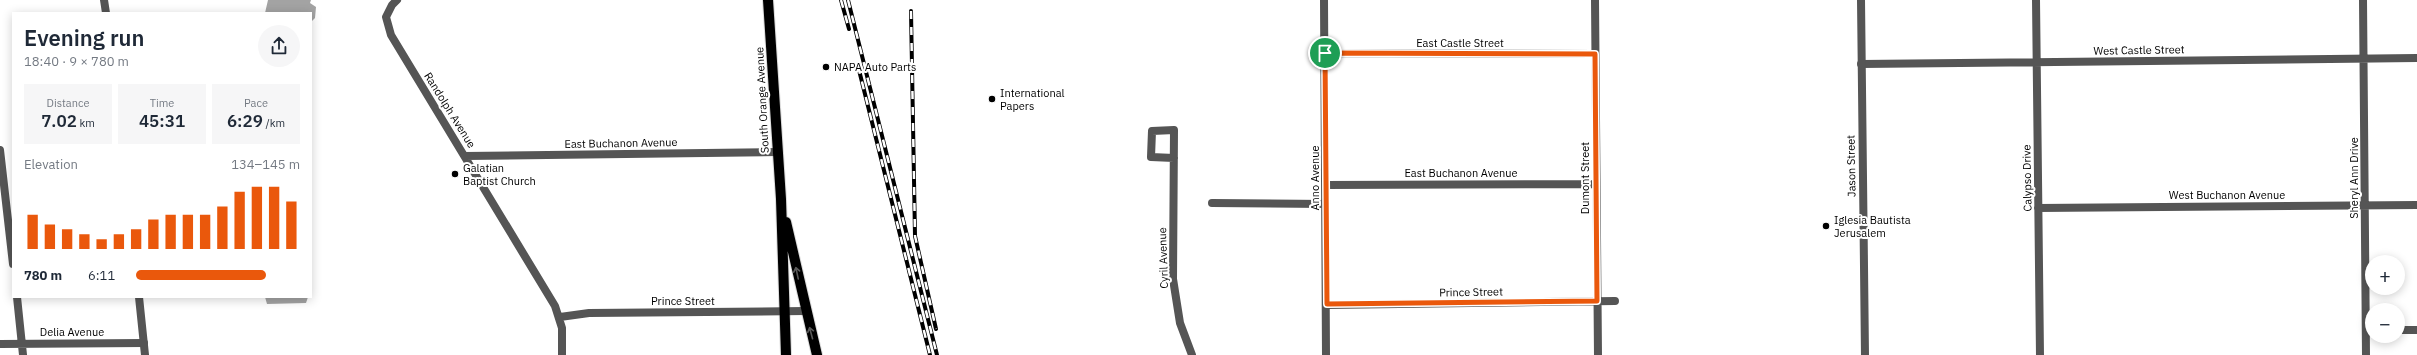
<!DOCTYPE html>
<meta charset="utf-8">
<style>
:root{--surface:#fff;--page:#f6f6f7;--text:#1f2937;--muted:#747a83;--accent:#ea580c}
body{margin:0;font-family:"IBM Plex Sans",sans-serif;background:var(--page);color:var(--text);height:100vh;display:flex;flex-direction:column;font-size:15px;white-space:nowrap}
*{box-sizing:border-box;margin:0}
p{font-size:13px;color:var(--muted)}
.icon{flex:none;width:22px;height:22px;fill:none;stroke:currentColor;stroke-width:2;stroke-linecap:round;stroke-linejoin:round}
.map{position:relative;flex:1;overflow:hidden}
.details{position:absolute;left:12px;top:12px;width:300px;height:286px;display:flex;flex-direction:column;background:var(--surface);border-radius:0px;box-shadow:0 2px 10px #0003}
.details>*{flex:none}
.buttons{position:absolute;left:2365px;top:255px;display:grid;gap:8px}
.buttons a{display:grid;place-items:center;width:40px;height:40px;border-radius:50%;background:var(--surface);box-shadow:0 2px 10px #0003;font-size:20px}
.pin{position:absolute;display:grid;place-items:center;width:34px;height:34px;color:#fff;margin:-17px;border:2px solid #fff;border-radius:50%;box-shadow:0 1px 4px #0007}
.round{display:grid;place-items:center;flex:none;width:42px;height:42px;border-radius:21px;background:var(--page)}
.head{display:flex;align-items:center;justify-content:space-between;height:68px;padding:0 12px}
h1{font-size:22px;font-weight:600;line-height:30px}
.stats{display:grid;grid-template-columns:repeat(3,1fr);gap:6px;height:68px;padding:4px 12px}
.stats div{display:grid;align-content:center;border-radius:0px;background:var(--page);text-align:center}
.stats b{font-size:17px;font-weight:600}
.stats small{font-size:11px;font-weight:400}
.stats p{font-size:11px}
.chart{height:112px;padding:8px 12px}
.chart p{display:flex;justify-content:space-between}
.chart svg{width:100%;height:72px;margin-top:4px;stroke:var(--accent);stroke-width:6}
ul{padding:0 12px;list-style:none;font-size:13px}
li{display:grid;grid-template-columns:64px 48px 1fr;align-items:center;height:30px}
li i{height:10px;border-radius:5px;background:var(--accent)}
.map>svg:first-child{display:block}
</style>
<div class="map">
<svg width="2417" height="355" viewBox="0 0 2417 355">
<rect width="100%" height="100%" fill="#fff"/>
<!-- water -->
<path fill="#a3a3a3" d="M268 0H311L310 3 316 7 315 18 311 22V13H265Z
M265 297H308L306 303 267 304Z"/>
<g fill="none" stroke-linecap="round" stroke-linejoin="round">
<defs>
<path id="primary" d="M768 0 781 199 786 355
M786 222 817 355"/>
</defs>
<!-- primary casing -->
<use href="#primary" stroke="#dbdbdb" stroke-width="12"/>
<!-- minor -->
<path stroke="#555" stroke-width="8" d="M397 0 392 5 386 17 391 35 555 306 562 328V355
M1324 0 1326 355
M1595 0 1598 355
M2036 0 2040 355
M2363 0 2366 355
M1325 53 1595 54
M1861 64 2417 58
M0 150 13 264
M465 156 777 152
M1174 158 1151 157 1152 131 1174 130 1173 279 1180 323 1192 355
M1326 185 1596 184
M1212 203 1326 204
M2038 208 2417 205
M17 297 23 355
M1327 305 1615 301
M560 317 589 313 805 311
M2398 330H2417
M0 344 144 343"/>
<!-- tertiary -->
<path stroke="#555" stroke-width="8" d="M104 0 106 13
M1861 0 1865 355
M139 297 145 355"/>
<!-- primary -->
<use href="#primary" stroke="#000" stroke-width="10"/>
<defs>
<path id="rail" d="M841 0 849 29
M848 0 937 355
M911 11 915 236 936 329
M858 66 930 355"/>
</defs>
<!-- rail casing -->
<use href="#rail" stroke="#000" stroke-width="4"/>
<!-- rail -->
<use href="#rail" stroke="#fff" stroke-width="2.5" stroke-dasharray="8" stroke-linecap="butt"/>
</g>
<!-- one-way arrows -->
<defs><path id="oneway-shaft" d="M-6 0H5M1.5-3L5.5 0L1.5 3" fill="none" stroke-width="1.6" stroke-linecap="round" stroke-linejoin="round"/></defs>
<g stroke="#595959">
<use href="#oneway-shaft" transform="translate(797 273) rotate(-102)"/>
<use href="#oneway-shaft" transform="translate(811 333) rotate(-105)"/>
</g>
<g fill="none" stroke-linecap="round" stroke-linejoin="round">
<defs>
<path id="route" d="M1325 53 1595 54 1597 301 1327 304Z"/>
</defs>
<!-- route casing -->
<use href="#route" stroke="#fff" stroke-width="8"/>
<!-- route -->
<use href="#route" stroke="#ea580c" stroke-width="5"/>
</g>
<!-- markers -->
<g fill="#000" stroke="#fff" stroke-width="1.5">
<circle cx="826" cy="67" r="4"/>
<circle cx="992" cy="99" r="4"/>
<circle cx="455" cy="174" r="4"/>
<circle cx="1826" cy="226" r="4"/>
</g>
<g text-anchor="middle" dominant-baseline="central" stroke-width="4" stroke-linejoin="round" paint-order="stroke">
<!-- street labels -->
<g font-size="11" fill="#000" stroke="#fff">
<text x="1460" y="43">East Castle Street</text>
<text transform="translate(2139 50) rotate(-1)">West Castle Street</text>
<text transform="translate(762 100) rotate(-93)">South Orange Avenue</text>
<text transform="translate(450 110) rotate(58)">Randolph Avenue</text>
<text transform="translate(621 143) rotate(-1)">East Buchanon Avenue</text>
<text transform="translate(1851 166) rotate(-91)">Jason Street</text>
<text x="1461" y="173">East Buchanon Avenue</text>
<text transform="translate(1315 178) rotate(-90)">Anno Avenue</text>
<text transform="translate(1585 178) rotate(-90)">Dumont Street</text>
<text transform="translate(2027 178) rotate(-91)">Calypso Drive</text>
<text transform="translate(2354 178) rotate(-90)">Sheryl Ann Drive</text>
<text x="2227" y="195">West Buchanon Avenue</text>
<text transform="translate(1163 258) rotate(-92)">Cyril Avenue</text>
<text transform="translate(1471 292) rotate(-1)">Prince Street</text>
<text x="683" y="301">Prince Street</text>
<text x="72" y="332">Delia Avenue</text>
</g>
<!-- poi labels -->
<g font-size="11" fill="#000" stroke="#fff" text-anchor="start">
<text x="834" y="67">NAPA Auto Parts</text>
<text x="1000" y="93">International<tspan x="1000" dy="13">Papers</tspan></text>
<text x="463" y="168">Galatian<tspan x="463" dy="13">Baptist Church</tspan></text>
<text x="1834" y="220">Iglesia Bautista<tspan x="1834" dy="13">Jerusalem</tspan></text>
</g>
</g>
</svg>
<div class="buttons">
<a>+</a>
<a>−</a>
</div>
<div class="pin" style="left:1325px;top:53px;background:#1e9e55"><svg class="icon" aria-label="arrive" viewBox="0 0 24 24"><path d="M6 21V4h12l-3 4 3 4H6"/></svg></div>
<section class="details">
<div class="head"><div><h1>Evening run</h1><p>18:40 · 9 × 780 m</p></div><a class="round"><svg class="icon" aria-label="share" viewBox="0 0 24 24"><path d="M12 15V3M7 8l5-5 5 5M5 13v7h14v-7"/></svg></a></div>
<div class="stats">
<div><p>Distance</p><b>7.02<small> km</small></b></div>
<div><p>Time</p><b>45:31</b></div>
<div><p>Pace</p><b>6:29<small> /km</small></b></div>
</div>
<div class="chart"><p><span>Elevation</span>134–145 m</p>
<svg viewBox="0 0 160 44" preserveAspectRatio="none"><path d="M5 44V23M15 44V29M25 44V32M35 44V35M45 44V38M55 44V35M65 44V32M75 44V26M85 44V23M95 44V23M105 44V23M115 44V18M125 44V9M135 44V6M145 44V6M155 44V15"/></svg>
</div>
<ul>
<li><b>780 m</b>6:11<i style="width:79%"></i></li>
</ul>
</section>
</div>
